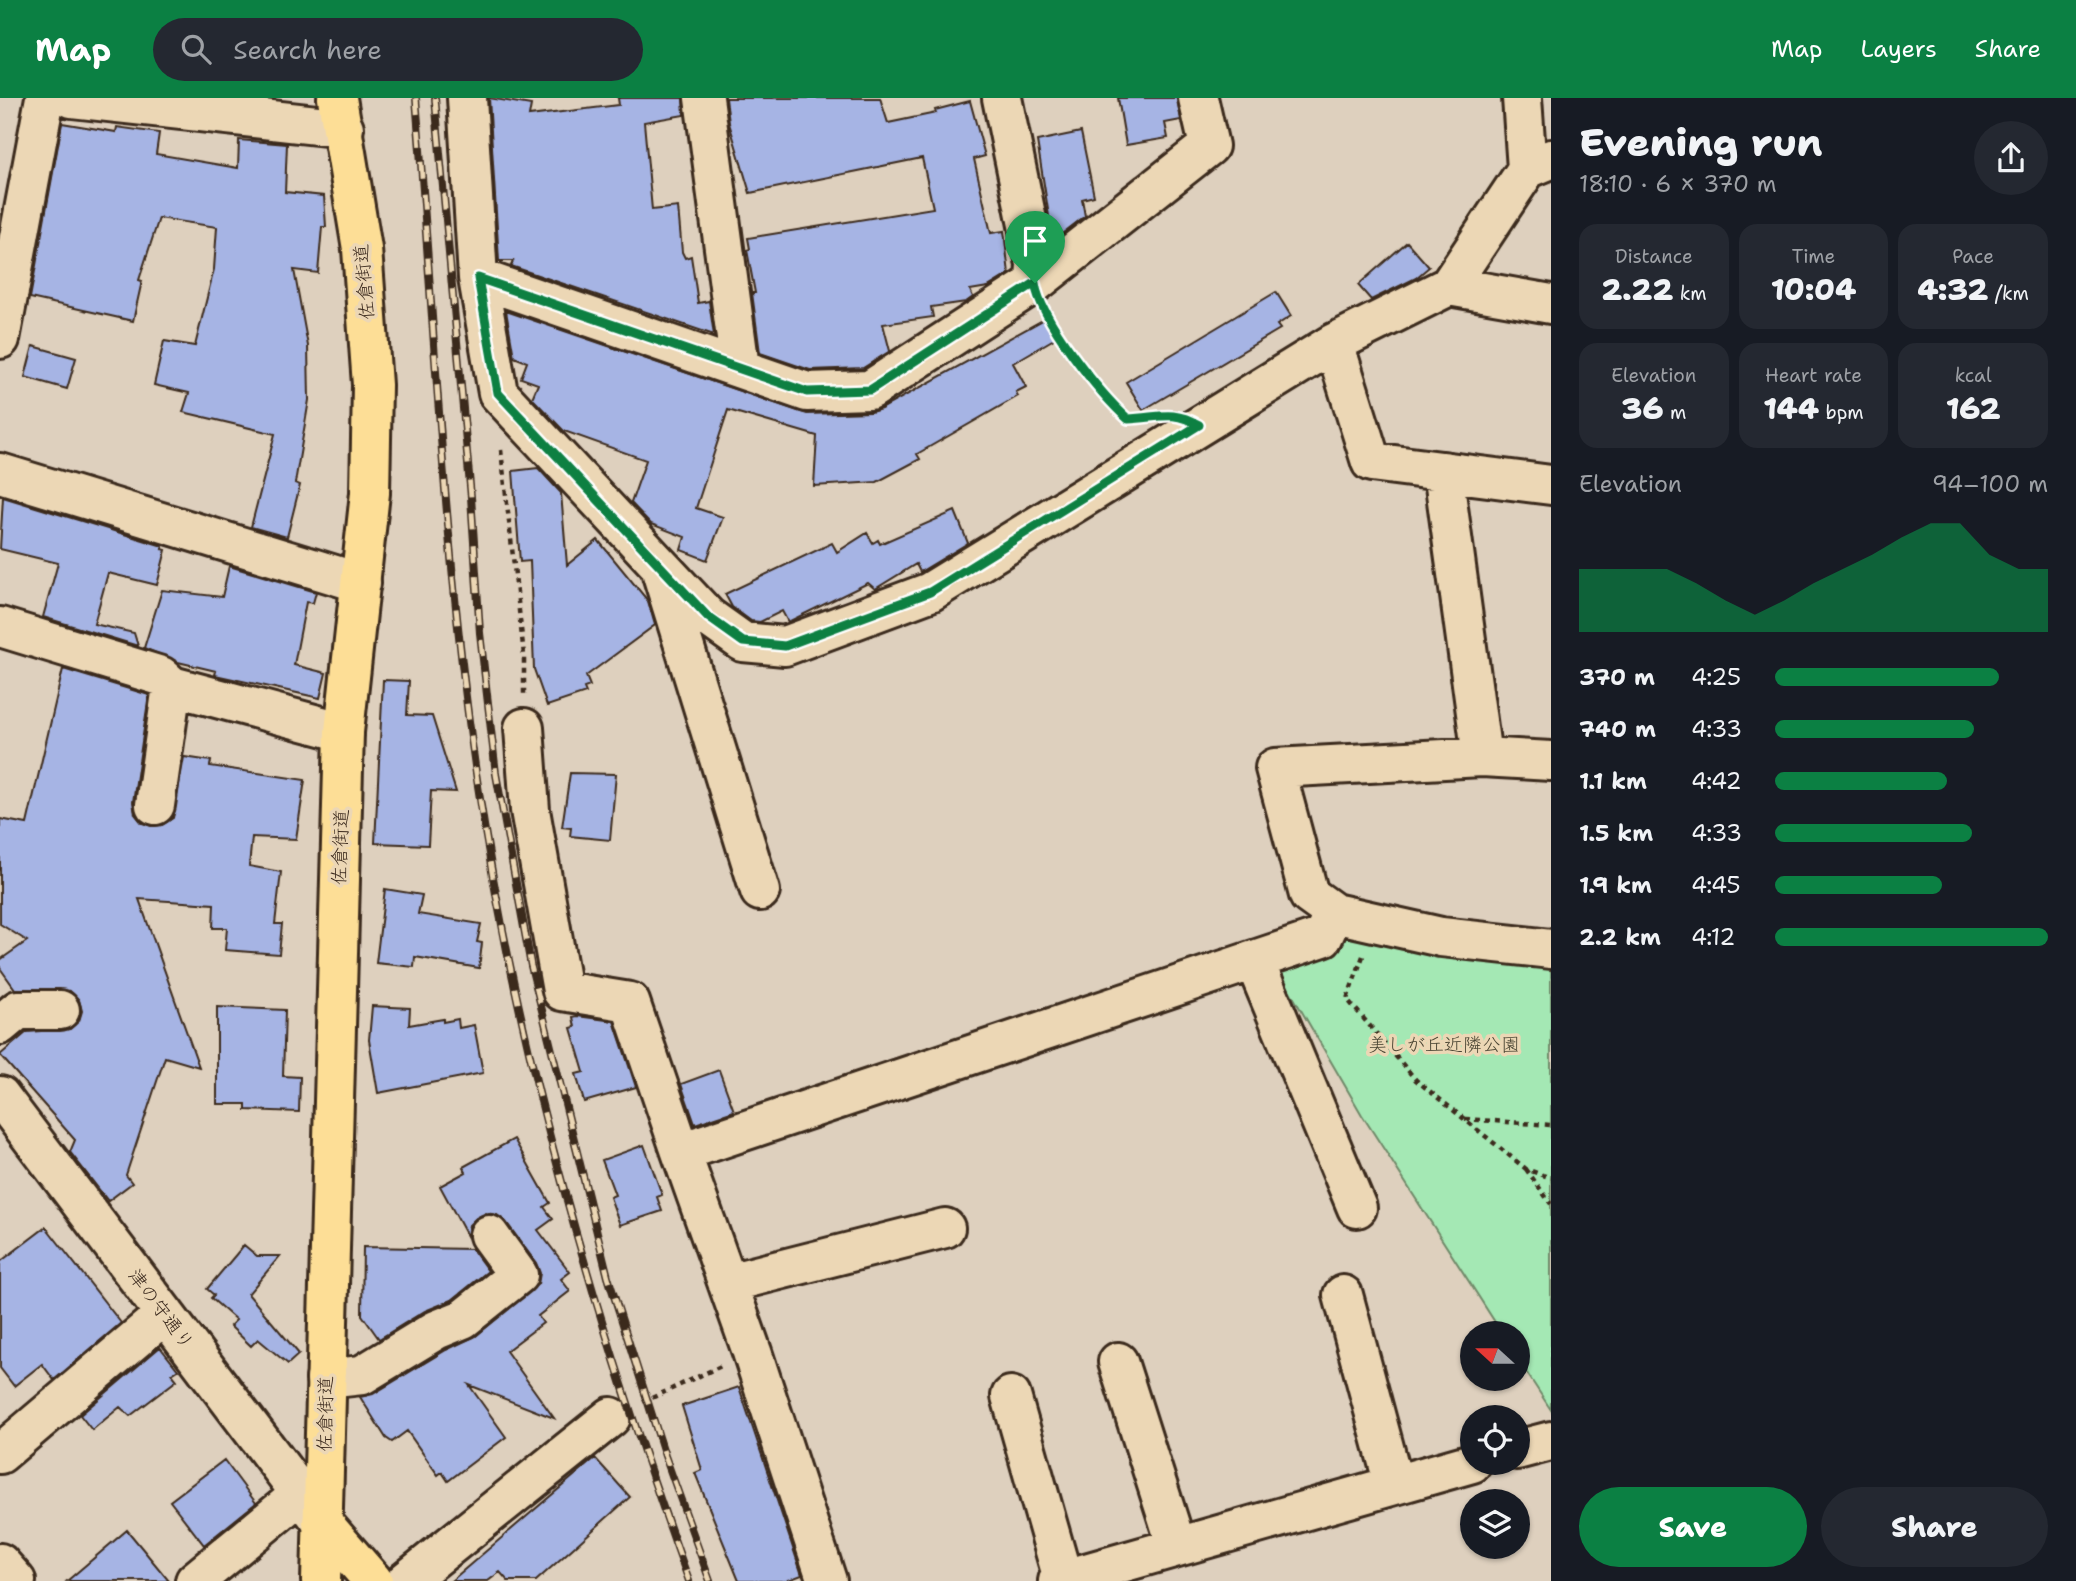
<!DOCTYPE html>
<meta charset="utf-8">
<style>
:root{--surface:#171b24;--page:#242831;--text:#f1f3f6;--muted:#9ea1a6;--accent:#0b8043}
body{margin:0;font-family:"Shantell Sans","Klee One",sans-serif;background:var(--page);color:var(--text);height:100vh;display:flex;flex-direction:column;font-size:26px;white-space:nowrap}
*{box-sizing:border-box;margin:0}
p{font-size:23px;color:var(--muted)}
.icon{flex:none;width:38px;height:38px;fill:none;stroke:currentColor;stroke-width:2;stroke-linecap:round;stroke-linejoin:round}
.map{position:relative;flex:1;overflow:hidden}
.side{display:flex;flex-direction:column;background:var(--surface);width:525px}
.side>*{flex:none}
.needle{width:46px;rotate:291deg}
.fabs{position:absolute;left:1460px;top:1223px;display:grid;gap:14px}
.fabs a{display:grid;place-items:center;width:70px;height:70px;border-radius:50%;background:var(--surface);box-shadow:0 2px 5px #0004;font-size:35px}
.pin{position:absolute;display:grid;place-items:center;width:60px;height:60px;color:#fff;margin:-72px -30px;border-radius:50% 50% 50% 0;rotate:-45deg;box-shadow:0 0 7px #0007}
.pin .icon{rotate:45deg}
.round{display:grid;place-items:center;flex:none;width:74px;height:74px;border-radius:37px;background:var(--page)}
.head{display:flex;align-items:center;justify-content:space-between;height:119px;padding:0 28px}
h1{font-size:38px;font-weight:800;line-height:52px}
.stats{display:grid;grid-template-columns:repeat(3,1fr);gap:10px;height:119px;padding:7px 28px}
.stats div{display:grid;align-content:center;border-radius:18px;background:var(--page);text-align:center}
.stats b{font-size:30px;font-weight:800}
.stats small{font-size:19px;font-weight:400}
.stats p{font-size:19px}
.chart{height:196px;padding:14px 28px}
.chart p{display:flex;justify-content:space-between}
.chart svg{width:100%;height:126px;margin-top:7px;fill:var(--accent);opacity:.7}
.button{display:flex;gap:14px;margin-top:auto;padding:14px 28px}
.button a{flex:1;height:80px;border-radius:42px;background:var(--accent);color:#fff;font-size:28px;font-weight:800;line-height:80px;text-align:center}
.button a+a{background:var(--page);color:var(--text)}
ul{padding:0 28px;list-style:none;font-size:23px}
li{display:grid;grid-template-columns:112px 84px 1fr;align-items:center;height:52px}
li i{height:18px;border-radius:9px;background:var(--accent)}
header{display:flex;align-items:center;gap:42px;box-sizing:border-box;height:98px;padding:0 35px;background:var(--accent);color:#fff}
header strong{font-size:33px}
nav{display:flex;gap:38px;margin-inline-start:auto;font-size:24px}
.search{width:490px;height:63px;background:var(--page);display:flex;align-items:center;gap:18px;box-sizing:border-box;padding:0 24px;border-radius:38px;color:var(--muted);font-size:26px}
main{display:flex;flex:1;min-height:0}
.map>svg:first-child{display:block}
</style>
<header>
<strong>Map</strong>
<div class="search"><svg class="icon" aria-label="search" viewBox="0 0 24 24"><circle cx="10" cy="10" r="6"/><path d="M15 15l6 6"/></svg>Search here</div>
<nav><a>Map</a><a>Layers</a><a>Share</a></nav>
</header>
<main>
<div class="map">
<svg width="1551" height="1483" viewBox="0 0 1551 1483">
<rect width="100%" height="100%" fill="#ded0be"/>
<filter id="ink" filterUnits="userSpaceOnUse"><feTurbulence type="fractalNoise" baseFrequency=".0143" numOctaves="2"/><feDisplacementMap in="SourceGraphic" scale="14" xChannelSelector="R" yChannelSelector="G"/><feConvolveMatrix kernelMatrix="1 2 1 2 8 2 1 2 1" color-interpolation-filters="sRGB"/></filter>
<g filter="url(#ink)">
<!-- green -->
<path fill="#a4e8b4" stroke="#708969" stroke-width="2" d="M1334 815 1551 851V1312L1517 1260V1236L1502 1235 1362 1017 1269 857Z"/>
<!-- building -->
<path fill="#a6b4e4" stroke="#3b2a1e" stroke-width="2" d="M489 0 531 7 529 18 619 7 618 0H683L684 17 644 24 652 112 678 109 682 154 685 160 691 158 698 205 709 203 714 237 511 168 513 163H499Z
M726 0H880L888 25 936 15 935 12 970 3 985 58 974 61 991 135 1004 133 1009 176 988 189 970 192 973 199 966 204 931 209 933 219 883 226 890 253 863 270 810 272 760 255 752 195H755L747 152 750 151 748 140 933 110 922 60 750 95 729 25Z
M1118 0H1177L1181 22 1165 25 1168 40 1126 47Z
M62 25 116 34 117 29 159 35 156 56 238 70 239 42 287 46 285 94 324 98 326 129H322L318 175 294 172 308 248 309 302 295 385 300 387 287 439 251 429 275 336 183 314 189 295 154 287 164 243 195 248 214 171 217 129 159 120 139 182 142 183 133 223 30 200Z
M1081 34 1094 98 1082 101 1085 118 1063 135 1052 137 1037 43Z
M1407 144 1429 169 1416 180 1371 202 1358 187Z
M1276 194 1291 218 1277 227 1280 231 1143 312 1126 284Z
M506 213 807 316 871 314 881 311 1048 219 1059 238 1013 265 1026 289 1016 294 1018 298 917 356 920 361 877 384 814 388 817 338 728 312 696 410 723 419 707 462 681 452 685 439 651 426 631 405 646 362 564 333 532 300 538 286 521 280 527 264 514 259Z
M33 248 76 260 67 291 25 279Z
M538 370 561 395 567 467 598 442 648 503 655 527 586 578 590 588 584 590 586 595 547 608 534 571 530 463 520 464 513 373Z
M3 399 163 448 162 451 166 452 157 487 108 475 94 526 134 535 138 548 43 519 58 465 0 451Z
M955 413 968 445 925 471 920 474 916 466 875 491 868 485 788 524 782 513 760 524 751 523 732 509 725 496 832 445 837 454 867 435 873 445 878 442 880 446Z
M229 468 316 494 313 505 306 504 294 567 326 575 320 600 215 577 216 573 178 564 144 550 162 492 222 499Z
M63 571 149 597 133 704 135 716 142 725 151 728 162 727 173 720 184 659 211 663 210 668 305 682 296 741 252 739 249 768 281 774 275 826H282L279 856 225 852 227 830H213L214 806 139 801 199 969 165 959 126 1077 132 1085 108 1103 70 1054 75 1042 0 957 27 934 70 931 79 923 82 913 79 902 70 893 15 891 0 870V862L27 843 0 826V721L27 726Z
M383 582 409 583 407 617 432 618 456 694 431 693 428 747 375 745Z
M570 675 616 676 610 742 570 738 571 730 562 729Z
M385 791 422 797 418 816 481 826 477 844 482 845 479 870 415 859 414 869 376 865Z
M372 908 410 910 409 927 443 921V924L458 921 459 930 474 927 483 975 378 995 369 942Z
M217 909 285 912 283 978 300 979 299 1014 246 1012V1006H217Z
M577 918 614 923 636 989 584 1004 576 976 584 974 571 930 575 929 573 919Z
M719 972 734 1013 695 1026 681 986Z
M514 1041 550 1105 544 1109 553 1121 538 1132 570 1174 561 1181 570 1193 538 1218 543 1225 506 1253 554 1320 469 1287 506 1339 448 1383 442 1374 438 1377 407 1333 392 1344 386 1340 360 1299 373 1296 446 1252 476 1238 538 1186 540 1175 536 1165 506 1124 497 1117 486 1115 476 1120 469 1127 467 1138 440 1088 466 1074 463 1069Z
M644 1047 662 1097 657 1099 662 1113 620 1127 610 1099 615 1097 602 1062Z
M46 1129 121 1225 54 1282 42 1266 14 1288 0 1270V1164Z
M244 1147 257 1158H280L248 1196 299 1256 288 1266 258 1241 251 1248 230 1228 236 1222 211 1200 214 1197 207 1191Z
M363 1149 472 1151 488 1173 452 1202 425 1213 379 1241 362 1217Z
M160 1249 178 1272 172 1276 177 1282 130 1318 120 1309 92 1332 80 1317Z
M739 1289 802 1477 786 1483H739L695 1375 702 1372 682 1308Z
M595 1360 630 1399 536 1483H508L500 1474 488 1483H451Z
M224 1362 256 1405 204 1447 170 1403Z
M127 1432 169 1483H67Z"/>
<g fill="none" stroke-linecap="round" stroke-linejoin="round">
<defs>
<path id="minor" d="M72 0 344 30
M467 0 478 180 498 295 708 519 743 544 785 548 930 494 1334 245 1449 188 1527 71 1551 61
M704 0 740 270
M1002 0 1036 166 1035 185
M1522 0 1527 71
M478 180 807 294 870 292 1035 185 1209 48 1198 0
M1449 188 1551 206
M0 241 45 0
M1334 245 1371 364 1551 387
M1443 373 1482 659
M0 375 361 485
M662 476 760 793
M0 529 161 578 172 588 344 634
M524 630 530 712 562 893 630 904 681 1054
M1551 663 1482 659 1275 670 1309 797 1334 815 1441 839 1551 851
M155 707 172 588
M1254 862 1357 1110
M0 927 18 912H60
M0 998 322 1424
M728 1185 945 1130
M1343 1197 1394 1387
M1118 1264 1177 1449
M326 1281 362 1277 436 1232 463 1221 518 1177 489 1137
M1011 1298 1063 1481
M1517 1352 1551 1343
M0 1356 165 1216
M0 1465 16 1483
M195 1483 291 1404 298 1392
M406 1483 611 1319
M827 1483 752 1254 681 1054 1323 839 1334 815
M1058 1483 1472 1365"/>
<path id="major" d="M322 1424 373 1483
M321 1483 344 634 370 395 372 287 362 151 337 0"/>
</defs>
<!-- minor casing -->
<use href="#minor" stroke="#3b2a1e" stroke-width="44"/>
<!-- major casing -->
<use href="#major" stroke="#3b2a1e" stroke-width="44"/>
<!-- path -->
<path stroke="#3b2a1e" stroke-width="4.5" stroke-dasharray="5 5" stroke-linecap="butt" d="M1047 218 1092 282 1128 321 1142 320
M501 352 524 557V597
M1363 858 1347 901 1416 982 1526 1071 1551 1080
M1465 1021 1551 1027
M1526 1071 1551 1106
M643 1304 721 1268"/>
<!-- minor -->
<use href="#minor" stroke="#ecd7b5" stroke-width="38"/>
<!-- major -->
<use href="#major" stroke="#fdde96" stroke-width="38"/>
<defs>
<path id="rail" d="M416 0C434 225 444 451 476 675 516 951 594 1220 689 1483
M435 0 471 399 480 535 496 676 531 868 608 1179 665 1358 710 1483"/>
</defs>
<!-- rail casing -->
<use href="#rail" stroke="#3b2a1e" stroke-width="8"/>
<!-- rail -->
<use href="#rail" stroke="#ecd7b5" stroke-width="5" stroke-dasharray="16" stroke-linecap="butt"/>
</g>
</g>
<g fill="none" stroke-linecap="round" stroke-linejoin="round" filter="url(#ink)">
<defs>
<path id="route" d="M478 180 807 294 870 292 1035 185C1040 221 1100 296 1128 321 1159 320 1171 311 1199 327L930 494 785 548 743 544 708 519 498 295Z"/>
</defs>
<!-- route casing -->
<use href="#route" stroke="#fff" stroke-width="14"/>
<!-- route -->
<use href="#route" stroke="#0b8043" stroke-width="9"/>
</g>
<g text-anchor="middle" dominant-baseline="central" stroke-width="7" stroke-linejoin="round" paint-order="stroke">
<!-- street labels -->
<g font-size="19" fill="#3b2a1e" stroke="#ecd7b5">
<text transform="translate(364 184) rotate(-95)">佐倉街道</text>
<text transform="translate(340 749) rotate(-88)">佐倉街道</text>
<text transform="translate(161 1211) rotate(53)">津の守通り</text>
<text transform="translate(325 1316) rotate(-89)">佐倉街道</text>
</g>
<!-- park labels -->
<g font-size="19" fill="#4b4634" stroke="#ecd7b5">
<text x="1444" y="946">美しが丘近隣公園</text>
</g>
</g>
</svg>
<div class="fabs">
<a><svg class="needle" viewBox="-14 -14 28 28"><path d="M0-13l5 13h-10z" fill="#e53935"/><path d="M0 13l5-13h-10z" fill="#9ea1a6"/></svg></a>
<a><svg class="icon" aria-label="locate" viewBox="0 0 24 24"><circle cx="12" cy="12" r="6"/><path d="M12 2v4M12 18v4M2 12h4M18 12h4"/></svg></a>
<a><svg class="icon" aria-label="layers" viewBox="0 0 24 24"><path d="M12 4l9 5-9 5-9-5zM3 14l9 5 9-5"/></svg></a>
</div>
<div class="pin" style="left:1035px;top:185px;background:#1e9e55"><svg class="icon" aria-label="arrive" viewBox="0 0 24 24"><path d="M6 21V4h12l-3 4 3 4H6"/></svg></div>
</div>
<section class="side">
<div class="head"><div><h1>Evening run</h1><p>18:10 · 6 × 370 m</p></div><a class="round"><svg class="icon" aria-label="share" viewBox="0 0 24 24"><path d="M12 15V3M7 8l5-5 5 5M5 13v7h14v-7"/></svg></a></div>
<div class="stats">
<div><p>Distance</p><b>2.22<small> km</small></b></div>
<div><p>Time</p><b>10:04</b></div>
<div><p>Pace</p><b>4:32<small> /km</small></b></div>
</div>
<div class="stats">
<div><p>Elevation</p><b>36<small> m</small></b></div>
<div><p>Heart rate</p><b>144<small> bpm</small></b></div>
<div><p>kcal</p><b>162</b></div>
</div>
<div class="chart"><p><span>Elevation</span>94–100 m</p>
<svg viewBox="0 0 160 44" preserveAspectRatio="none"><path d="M0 44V22L10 22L20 22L30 22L40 27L50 33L60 38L70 33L80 27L90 22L100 17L110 11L120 6L130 6L140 17L150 22L160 22V44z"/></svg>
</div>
<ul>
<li><b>370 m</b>4:25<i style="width:82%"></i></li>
<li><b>740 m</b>4:33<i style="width:73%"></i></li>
<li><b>1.1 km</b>4:42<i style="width:63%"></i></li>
<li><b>1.5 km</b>4:33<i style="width:72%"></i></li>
<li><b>1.9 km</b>4:45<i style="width:61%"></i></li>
<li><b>2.2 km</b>4:12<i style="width:100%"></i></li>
</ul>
<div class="button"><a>Save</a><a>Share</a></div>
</section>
</main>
